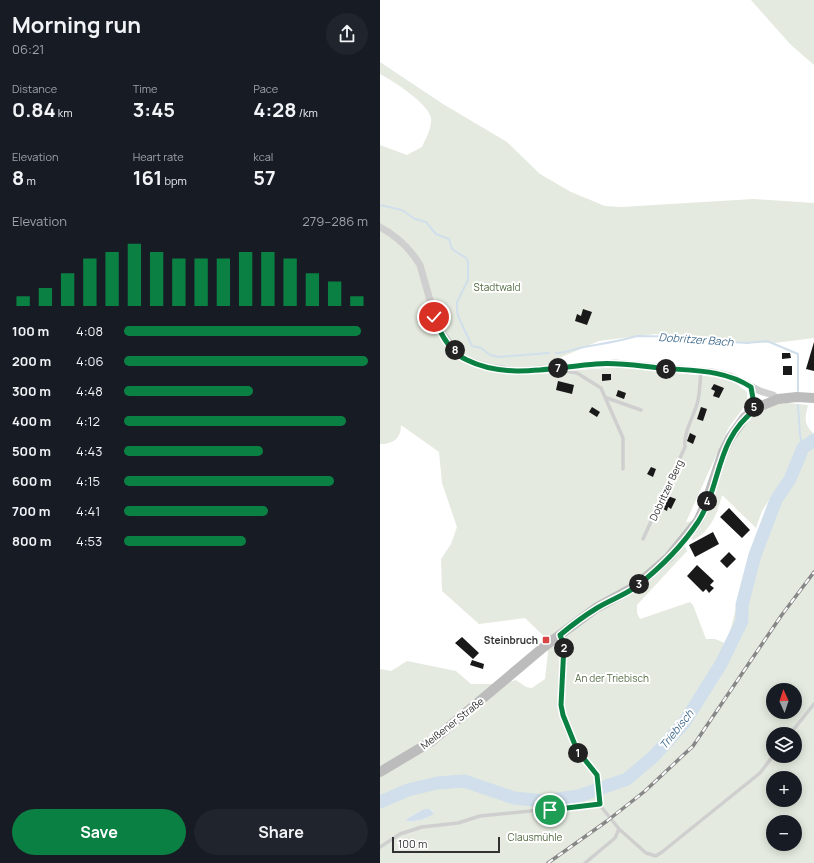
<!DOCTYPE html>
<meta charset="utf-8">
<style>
:root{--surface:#171b24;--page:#20242c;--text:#f1f3f6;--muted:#9ea1a6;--accent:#0b8043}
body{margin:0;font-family:Manrope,sans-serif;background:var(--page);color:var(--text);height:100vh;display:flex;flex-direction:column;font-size:15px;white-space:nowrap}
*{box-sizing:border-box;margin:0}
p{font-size:13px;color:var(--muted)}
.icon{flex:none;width:22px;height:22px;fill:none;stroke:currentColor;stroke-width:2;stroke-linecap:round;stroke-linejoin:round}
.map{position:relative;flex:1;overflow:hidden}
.details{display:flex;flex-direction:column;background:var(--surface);width:380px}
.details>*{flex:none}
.needle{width:26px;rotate:357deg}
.fabs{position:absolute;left:386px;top:683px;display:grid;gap:8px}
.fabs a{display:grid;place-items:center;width:36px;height:36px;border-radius:50%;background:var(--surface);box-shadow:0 2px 10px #0003;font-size:20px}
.scale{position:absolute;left:12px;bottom:10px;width:108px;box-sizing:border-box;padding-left:4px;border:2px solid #323232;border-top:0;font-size:11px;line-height:14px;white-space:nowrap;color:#323232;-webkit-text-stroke:3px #fff;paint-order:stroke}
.pin{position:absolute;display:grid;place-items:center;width:34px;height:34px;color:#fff;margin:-17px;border:2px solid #fff;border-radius:50%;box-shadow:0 1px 4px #0007}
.km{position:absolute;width:20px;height:20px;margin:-10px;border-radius:50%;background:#222;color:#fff;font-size:11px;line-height:20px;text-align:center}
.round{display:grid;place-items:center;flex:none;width:42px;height:42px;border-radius:21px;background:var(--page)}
.summary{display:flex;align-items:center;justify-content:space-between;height:68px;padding:0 12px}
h1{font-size:22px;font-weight:700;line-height:30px}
.metrics{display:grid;grid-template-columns:repeat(3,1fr);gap:6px;height:68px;padding:4px 12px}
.metrics div{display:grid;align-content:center}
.metrics b{font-size:20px;font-weight:700}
.metrics small{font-size:11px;font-weight:400}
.metrics p{font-size:11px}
.chart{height:112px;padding:8px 12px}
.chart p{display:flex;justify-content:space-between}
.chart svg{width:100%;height:72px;margin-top:4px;stroke:var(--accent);stroke-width:6}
.button{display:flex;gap:8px;margin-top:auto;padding:8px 12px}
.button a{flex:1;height:46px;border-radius:24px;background:var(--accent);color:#fff;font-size:16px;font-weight:700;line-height:46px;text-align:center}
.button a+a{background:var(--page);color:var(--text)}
ul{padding:0 12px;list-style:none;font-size:13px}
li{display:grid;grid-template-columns:64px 48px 1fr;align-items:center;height:30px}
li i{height:10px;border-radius:5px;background:var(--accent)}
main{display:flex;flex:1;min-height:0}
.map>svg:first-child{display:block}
</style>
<main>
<section class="details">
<div class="summary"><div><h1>Morning run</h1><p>06:21</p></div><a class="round"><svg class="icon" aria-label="share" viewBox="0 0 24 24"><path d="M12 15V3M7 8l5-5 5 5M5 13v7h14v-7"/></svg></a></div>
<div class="metrics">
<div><p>Distance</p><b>0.84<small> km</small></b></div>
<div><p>Time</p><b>3:45</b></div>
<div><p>Pace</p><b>4:28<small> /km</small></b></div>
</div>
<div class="metrics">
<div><p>Elevation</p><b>8<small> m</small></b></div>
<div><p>Heart rate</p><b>161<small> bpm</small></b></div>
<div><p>kcal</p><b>57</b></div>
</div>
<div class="chart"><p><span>Elevation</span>279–286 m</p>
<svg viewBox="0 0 160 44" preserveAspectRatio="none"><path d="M5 44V38M15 44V33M25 44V24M35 44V15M45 44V11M55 44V6M65 44V11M75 44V15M85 44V15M95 44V15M105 44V11M115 44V11M125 44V15M135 44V24M145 44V29M155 44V38"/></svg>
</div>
<ul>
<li><b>100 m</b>4:08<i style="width:97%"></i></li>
<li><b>200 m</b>4:06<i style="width:100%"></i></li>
<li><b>300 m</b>4:48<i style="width:53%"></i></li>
<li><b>400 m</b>4:12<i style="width:91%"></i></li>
<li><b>500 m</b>4:43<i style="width:57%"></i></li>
<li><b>600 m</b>4:15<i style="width:86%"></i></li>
<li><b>700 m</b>4:41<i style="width:59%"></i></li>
<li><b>800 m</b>4:53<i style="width:50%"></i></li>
</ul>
<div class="button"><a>Save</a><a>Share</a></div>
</section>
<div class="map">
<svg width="434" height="863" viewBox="0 0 434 863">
<rect width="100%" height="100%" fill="#fff"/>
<!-- green -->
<path fill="#e4eadf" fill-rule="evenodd" d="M371 0H434V65L411 45Z
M0 62 63 104 127 142 160 174 191 192 225 206 241 207 373 199 434 203V338L394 343H371L275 334 219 341 177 359 159 373 239 367 335 377 354 382 367 392V403L349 427 306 522 318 521 303 541 307 551 257 605V613L260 619 310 602 313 605 326 639H335L347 644 356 608 362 604 375 555 396 500 410 479 423 448 419 444 405 475 382 511 376 528 342 495C338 512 331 530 314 540L308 538 321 521 334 494 347 450 360 429 380 411 400 402 428 405C425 419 423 423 434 434V863H0V669L11 671 27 661 76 671 91 684H121L136 680 146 687 152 688 165 679 168 652 165 646 170 642 145 618 99 624 62 591 61 559 71 544 77 527 62 483 59 452 21 425C21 438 14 444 0 444V145L27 155 42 147C46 138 52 128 51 118 48 103 13 81 0 74ZM393 690H415V712H393ZM393 734H415V756H393ZM393 778H415V800H393ZM44 809H50L54 812C51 818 31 823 26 821L28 818ZM393 822H415V844H393Z"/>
<!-- water -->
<path fill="#d0dfeb" d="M44 809H50L54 813C51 818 31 823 26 821L28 818Z"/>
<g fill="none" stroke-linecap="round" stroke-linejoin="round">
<!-- stream -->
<path stroke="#d0dfeb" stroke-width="2" d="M0 205 22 210 35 219 46 222 56 234 69 239 72 249 86 258 88 262V280L77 302V309L78 316 92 346 101 348 110 355 119 357 169 353
M176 353C186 353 194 349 204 347 222 344 240 341 257 336L315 337 321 341 329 338 336 341 367 343 387 341 418 354V391
M418 405 420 435 423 448"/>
<!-- river -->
<path stroke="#d0dfeb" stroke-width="13" d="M0 802 28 790 57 783 84 781 134 798 164 801 199 796 247 779 273 757 304 723 341 664 362 621V605L375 555 396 500 410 479 423 448 434 440"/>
</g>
<!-- building -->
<path fill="#191919" d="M203 309 212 312 207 325 195 321 197 314 201 316Z
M434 342V371L426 369Z
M402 353H410L411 358 402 359Z
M403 366H412V375H403Z
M222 374H231V380L222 381Z
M178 381 194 385 192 394 176 390Z
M334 384 344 388 339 398 333 396 335 391 331 389Z
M238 390 246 393 244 399 236 396Z
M212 407 220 412 217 417 209 412Z
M321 407 327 409 323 421 317 419Z
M310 433 316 436 313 444 307 441Z
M271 467 276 469 273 477 267 474Z
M288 496 296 499 291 509 288 507 287 511 283 509Z
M349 508 370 530 362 538 340 517Z
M333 532 339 544 315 557 309 545Z
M349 552 356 559 347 568 340 561Z
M317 565 334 581 330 585 334 588 329 593 326 589 323 592 307 576Z
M82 637 99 653 93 659 75 643Z
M92 660 104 664 103 669 90 665Z"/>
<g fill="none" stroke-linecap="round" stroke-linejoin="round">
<!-- service -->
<path stroke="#cfcfcf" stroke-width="3.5" d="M180 370 197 373 221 388 243 438V469
M227 398 261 410
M263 539 305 447C303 432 315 415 318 400 320 390 320 381 321 371
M180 635 184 645 181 688 183 715 197 750 217 775 219 804 239 829 266 853 276 856 282 852 380 773 393 756
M410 734 434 704
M0 847 20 834 42 827 78 823 100 816 219 804
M205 863 235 838 239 829"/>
<!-- minor -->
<path stroke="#cfcfcf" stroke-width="7" d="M0 227C17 236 31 250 40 265L57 325 77 353 87 360 109 367 137 371 235 363 332 372 350 376 380 391 393 395 398 399
M371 387 375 410"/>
<!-- secondary -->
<path stroke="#bcbcbc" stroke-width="10" d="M0 772 52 741 165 646 216 608 256 586 289 557 318 521 325 506 343 452 350 438 365 417 381 406 398 399 417 397 434 398"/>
<defs>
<path id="rail" d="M168 863 227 821 265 791 313 746 401 616 434 572"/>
</defs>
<!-- rail casing -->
<use href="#rail" stroke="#878787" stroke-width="3.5"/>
<!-- rail -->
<use href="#rail" stroke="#fff" stroke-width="2" stroke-dasharray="6" stroke-linecap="butt"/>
</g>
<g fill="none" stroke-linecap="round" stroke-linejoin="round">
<defs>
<path id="route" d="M54 317C60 333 71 353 87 360 127 380 175 367 216 364 238 362 259 366 280 368 312 371 343 369 371 387L375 410C335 440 342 484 318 522 302 546 280 568 257 586 245 595 230 600 217 608 204 616 192 625 180 635L184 645 181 705 183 715 197 750 217 775 220 804 170 810"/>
</defs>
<!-- route casing -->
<use href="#route" stroke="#fff" stroke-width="8"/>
<!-- route -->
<use href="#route" stroke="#0b8043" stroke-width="5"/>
</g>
<!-- markers -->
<rect fill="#d94445" stroke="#fff" stroke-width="1.5" x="162" y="636" width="8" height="8" rx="2"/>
<g text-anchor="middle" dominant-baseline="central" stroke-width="4" stroke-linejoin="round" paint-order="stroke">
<!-- park labels -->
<g font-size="10" fill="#526b42" stroke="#fff">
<text x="117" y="287">Stadtwald</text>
<text x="232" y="678">An der Triebisch</text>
<text x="155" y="837">Clausmühle</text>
</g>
<!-- street labels -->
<g font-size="10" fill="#323232" stroke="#fff">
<text transform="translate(286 490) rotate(-65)">Dobritzer Berg</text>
<text transform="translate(72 723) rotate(-38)">Meißener Straße</text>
</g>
<!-- poi labels -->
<g font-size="10" font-weight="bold" fill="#323232" stroke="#fff" text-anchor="end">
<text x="158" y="640">Steinbruch</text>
</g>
<!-- water labels -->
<g font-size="11" font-style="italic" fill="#456e8f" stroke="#fff">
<text transform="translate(316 339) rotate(4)">Dobritzer Bach</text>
<text transform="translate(296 729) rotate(-51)">Triebisch</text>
</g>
</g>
</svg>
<div class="fabs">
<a><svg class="needle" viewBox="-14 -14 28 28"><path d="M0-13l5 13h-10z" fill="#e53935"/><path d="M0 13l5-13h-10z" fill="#9ea1a6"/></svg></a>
<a><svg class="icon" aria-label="layers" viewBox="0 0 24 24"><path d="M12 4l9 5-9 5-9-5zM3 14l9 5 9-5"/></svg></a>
<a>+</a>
<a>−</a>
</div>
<div class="scale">100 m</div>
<div class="pin" style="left:170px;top:810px;background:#1e9e55"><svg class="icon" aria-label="arrive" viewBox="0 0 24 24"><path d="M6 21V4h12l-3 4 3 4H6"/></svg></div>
<div class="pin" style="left:54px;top:317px;background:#d93025"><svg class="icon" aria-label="check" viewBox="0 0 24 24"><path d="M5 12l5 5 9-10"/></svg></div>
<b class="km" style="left:198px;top:753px">1</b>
<b class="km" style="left:184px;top:648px">2</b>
<b class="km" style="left:259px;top:584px">3</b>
<b class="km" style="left:327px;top:501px">4</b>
<b class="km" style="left:374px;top:407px">5</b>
<b class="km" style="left:286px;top:369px">6</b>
<b class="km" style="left:178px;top:368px">7</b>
<b class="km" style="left:75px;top:350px">8</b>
</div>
</main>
